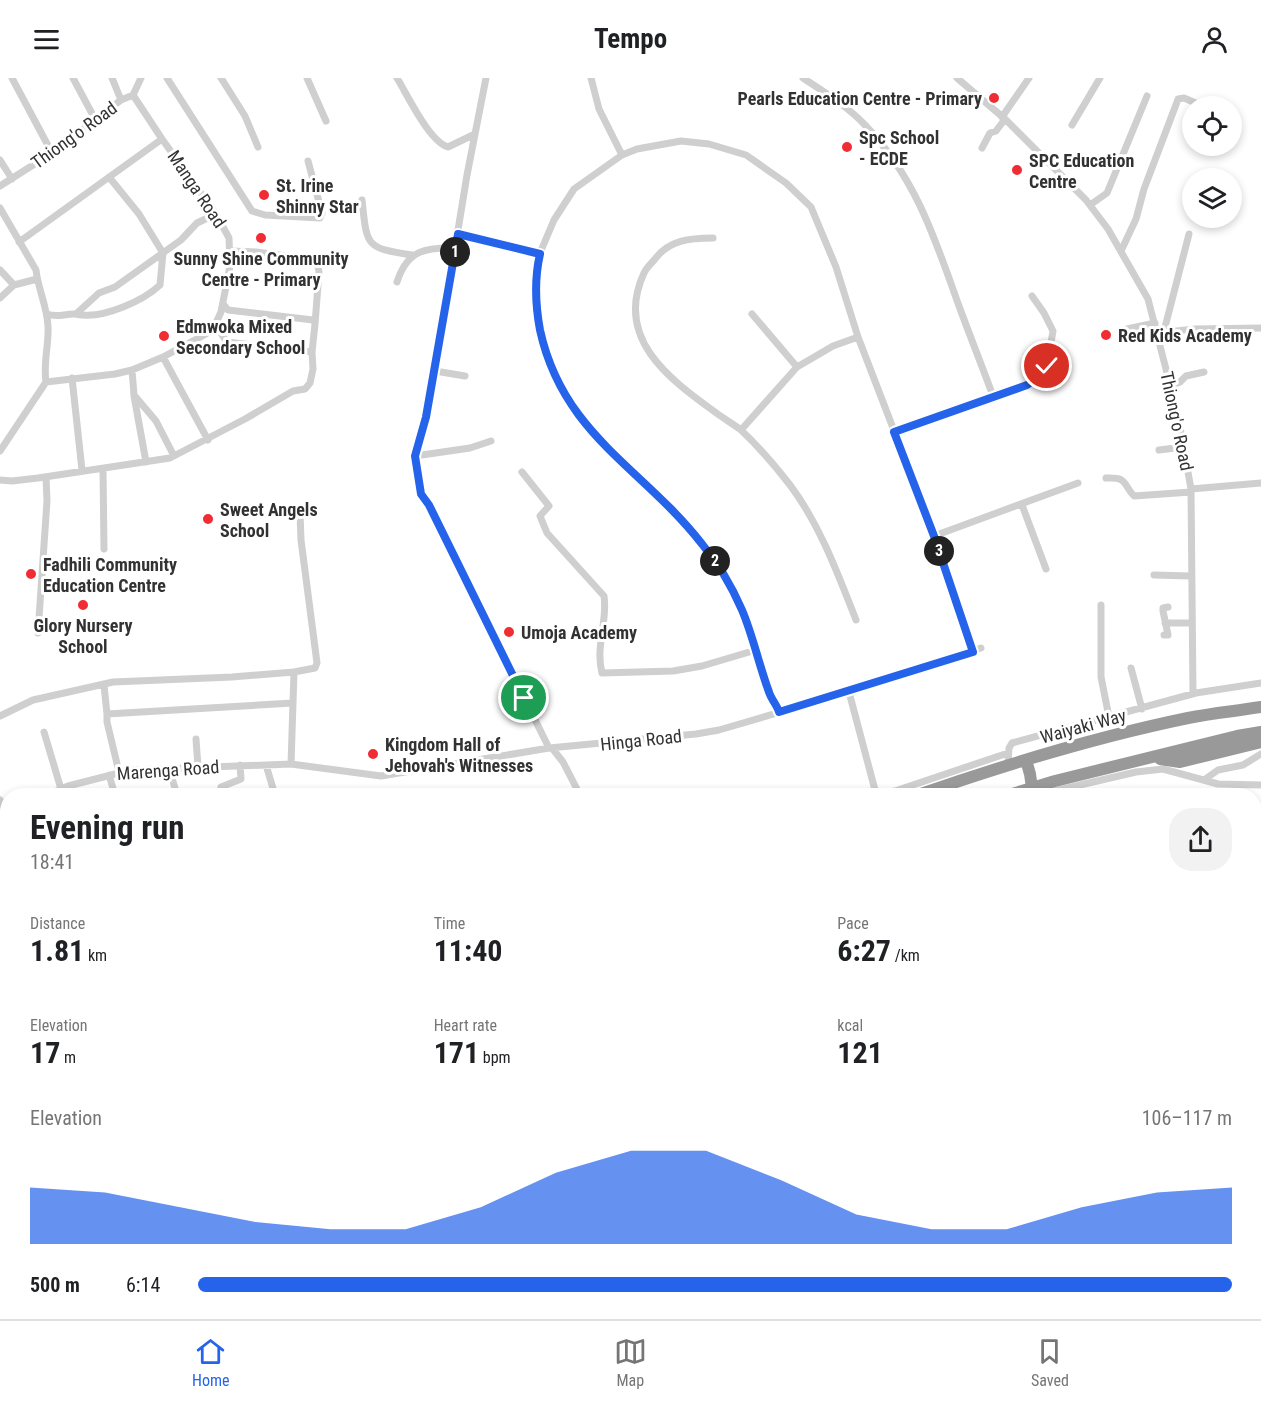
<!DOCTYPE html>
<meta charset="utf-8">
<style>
:root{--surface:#fff;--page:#f2f2f2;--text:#202124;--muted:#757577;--line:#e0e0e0;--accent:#2563eb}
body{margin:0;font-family:"Roboto Condensed",sans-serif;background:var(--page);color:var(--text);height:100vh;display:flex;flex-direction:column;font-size:22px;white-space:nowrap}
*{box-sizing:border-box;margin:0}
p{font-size:20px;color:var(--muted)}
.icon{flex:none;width:33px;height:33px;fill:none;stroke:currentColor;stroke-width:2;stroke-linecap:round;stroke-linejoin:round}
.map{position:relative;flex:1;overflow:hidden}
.sheet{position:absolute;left:0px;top:710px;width:1262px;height:532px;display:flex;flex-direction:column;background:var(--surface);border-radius:24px 24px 0 0;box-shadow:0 3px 9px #0003}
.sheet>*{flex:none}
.fabs{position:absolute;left:1182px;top:18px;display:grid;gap:12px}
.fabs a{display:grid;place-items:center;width:60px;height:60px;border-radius:50%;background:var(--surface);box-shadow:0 3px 9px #0003;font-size:30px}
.pin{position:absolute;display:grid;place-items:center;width:51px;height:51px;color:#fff;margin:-26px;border:3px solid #fff;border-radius:50%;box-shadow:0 2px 6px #0007}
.km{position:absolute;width:30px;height:30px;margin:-15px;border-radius:50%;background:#222;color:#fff;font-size:16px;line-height:30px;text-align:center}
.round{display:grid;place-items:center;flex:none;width:63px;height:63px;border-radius:24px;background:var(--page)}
.head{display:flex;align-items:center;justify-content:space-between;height:102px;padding:0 30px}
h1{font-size:33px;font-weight:700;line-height:45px}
.stats{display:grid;grid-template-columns:repeat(3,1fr);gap:9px;height:102px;padding:6px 30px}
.stats div{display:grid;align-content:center}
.stats b{font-size:30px;font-weight:700}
.stats small{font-size:16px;font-weight:400}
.stats p{font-size:16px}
.chart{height:168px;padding:12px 30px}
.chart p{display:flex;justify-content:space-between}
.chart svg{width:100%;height:108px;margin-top:6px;fill:var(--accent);opacity:.7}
ul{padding:0 30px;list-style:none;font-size:20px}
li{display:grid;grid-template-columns:96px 72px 1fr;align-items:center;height:45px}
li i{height:15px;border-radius:8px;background:var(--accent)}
header{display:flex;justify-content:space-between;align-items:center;height:78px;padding:0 30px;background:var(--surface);font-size:27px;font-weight:700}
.dock{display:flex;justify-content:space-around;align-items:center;height:84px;border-top:2px solid var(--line);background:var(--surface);font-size:16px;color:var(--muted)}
.dock a{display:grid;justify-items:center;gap:3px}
.dock .on{color:var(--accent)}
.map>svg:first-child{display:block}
</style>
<header><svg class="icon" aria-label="menu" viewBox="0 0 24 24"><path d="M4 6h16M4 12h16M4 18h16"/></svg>Tempo<svg class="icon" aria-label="person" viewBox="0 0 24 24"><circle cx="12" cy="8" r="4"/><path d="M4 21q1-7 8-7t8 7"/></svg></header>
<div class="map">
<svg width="1261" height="1241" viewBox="0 0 1261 1241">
<rect width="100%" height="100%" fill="#fff"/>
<!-- green -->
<path fill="#e7efe0" d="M1261 1025V1241H664L665 1234H1254V1026Z
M7 1173 8 1234H141L146 1239 155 1234 364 1235V1241H0V1174Z"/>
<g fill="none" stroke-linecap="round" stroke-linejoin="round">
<!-- street -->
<path stroke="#cfcfcf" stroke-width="7" d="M12 0 52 75
M73 0 96 43
M112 0 121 22
M167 0 252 133 265 137 320 140 322 135 308 83
M221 0 245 38 258 69
M307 0 326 43
M397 0C408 18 429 63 448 69L475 56
M486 0 467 97 435 293 426 339 415 378 421 416 429 427 549 670
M591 0 599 31 622 77
M803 0C824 14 847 28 865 47 916 100 935 161 959 228 970 258 982 288 993 318
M957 0 1005 41 1086 122 1108 151 1148 221 1178 338 1191 411 1193 616
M1002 39 1029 0
M1072 47 1100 0
M982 70 990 55 996 53 1005 41
M0 82 12 101
M0 108 52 75 121 22 133 17 141 0
M362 122C367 168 365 170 412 177
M1090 127 1107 115 1147 18
M0 130 36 192C38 211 47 228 48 248 49 267 43 285 46 304L0 373
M458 156 540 175
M713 160C690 160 669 162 655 181 651 186 647 189 644 195 614 260 668 300 715 334 723 340 733 346 741 352 758 368 776 389 790 407 820 447 838 496 856 542
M19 164 162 61
M231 173 256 174 317 182 319 194 315 246
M1121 173 1136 141 1144 111 1177 24 1178 21 1184 20 1198 26
M0 192 14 207
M397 204C407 172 426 169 456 170
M0 220 14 207 37 201
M223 226 228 232 313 242 315 246 312 274
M77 235 99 215 115 209 181 162 197 145 216 136
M47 236C58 240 63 236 74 236 78 236 79 237 83 237 106 239 143 223 160 207L163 175 139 136 109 99
M752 236 797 289
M1127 251 1155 245
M1164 253 1189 156
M1157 255 1195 251 1261 250
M163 279 208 362
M132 292 134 317 156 343 174 378
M435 293 465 298
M72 300 82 392
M46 304 115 296 132 292 163 279 206 256 215 247 221 234 230 188 229 160 216 136 162 61 133 17
M1170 308 1180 304 1186 298 1204 294
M134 318 146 384
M741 352 797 289 833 268 858 259
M894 354 1027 307 1043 296 1047 288 1053 253 1044 235 1032 218
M1159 372 1184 369
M415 378 470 370 491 363
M103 391 104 471
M522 394 549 428 540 438 547 455 604 518C608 543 595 569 602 595L673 593 702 588 756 572
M1106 400C1128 399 1122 405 1134 418L1191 414
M0 402 12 403 38 400 170 380 245 341 293 313 305 311 310 305 313 291 312 274 227 264 215 247
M1191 411 1261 405
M1022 427 1046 491
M934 458 1078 405
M1154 497 1191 498
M1101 527V599L1109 639
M1165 545H1192
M38 555 47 423 46 399
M1164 557H1168L1163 533V530L1168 529
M1131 590 1142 631
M104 607 107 636
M849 614 875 712 880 716 895 713 1008 675
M779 634 769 616 742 532 714 482 675 434 593 356 576 334 553 294 544 266 536 231 535 204 540 175 554 142 574 111 622 77 637 71 681 63 709 66 746 77 786 105 811 129 836 189 858 259 928 441 973 574
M0 638 33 622 113 604 232 599 294 594
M44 654 61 711
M196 661 198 689
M552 670 563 684 580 717
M291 686 294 594 315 590 317 585 301 462 300 435
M1008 686 1009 670 1012 665 1196 615 1261 605
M266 687 275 717
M169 690 177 717
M119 694 107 644V636L293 625
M109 697 115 717
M1204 702 1218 692 1243 687 1261 676
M221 709 241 701 240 687
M48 717 68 708 131 692 291 686 381 698 549 670 696 656 719 652 849 614 981 570
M1037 717 1136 694 1163 691 1218 706 1261 707
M0 722 8 737
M0 759 8 777
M1254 1019 1261 1018
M0 1039 8 1036
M0 1128 8 1127
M417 1234 522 1241
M241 1241 243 1234
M368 1241 369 1234
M657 1241 658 1234"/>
<!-- highway -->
<path stroke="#999" stroke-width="12" d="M1160 681 1180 684 1261 664
M1026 682 1030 696 1032 710
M918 717C1007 686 1096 659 1188 640 1212 635 1237 633 1261 629
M1009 717 1055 703 1237 658 1261 654
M0 998 8 995
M0 1019 8 1015"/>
</g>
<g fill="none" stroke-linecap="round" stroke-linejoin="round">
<defs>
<path id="route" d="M524 620 429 427 421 416 415 378 426 339 458 156 540 176C534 202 535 225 540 252 563 357 642 389 702 466 718 485 732 509 742 532 753 558 759 587 769 614 771 621 777 627 779 634L973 574 934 458 894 354 1027 307 1043 296 1047 288"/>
</defs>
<!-- route casing -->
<use href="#route" stroke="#fff" stroke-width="12"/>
<!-- route -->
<use href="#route" stroke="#2563eb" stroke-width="8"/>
</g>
<!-- markers -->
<g fill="#f02c34" stroke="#fff" stroke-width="2">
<circle cx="994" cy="20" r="6"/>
<circle cx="847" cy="69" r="6"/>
<circle cx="1017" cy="92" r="6"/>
<circle cx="264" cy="117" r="6"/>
<circle cx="261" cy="160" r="6"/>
<circle cx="1106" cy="257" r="6"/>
<circle cx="164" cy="258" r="6"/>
<circle cx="208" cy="441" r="6"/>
<circle cx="31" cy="496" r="6"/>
<circle cx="83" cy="527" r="6"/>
<circle cx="509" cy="554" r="6"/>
<circle cx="373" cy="676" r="6"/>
</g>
<g text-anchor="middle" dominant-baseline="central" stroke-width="6" stroke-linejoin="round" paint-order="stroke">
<!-- poi labels -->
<g font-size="18" font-weight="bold" fill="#323232" stroke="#fff" text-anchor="start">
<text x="982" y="20" text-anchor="end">Pearls Education Centre - Primary</text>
<text x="859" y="59">Spc School<tspan x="859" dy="21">- ECDE</tspan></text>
<text x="1029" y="82">SPC Education<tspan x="1029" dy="21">Centre</tspan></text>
<text x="276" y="107">St. Irine<tspan x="276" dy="21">Shinny Star</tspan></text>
<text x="261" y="180" text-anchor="middle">Sunny Shine Community<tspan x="261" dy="21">Centre - Primary</tspan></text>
<text x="176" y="248">Edmwoka Mixed<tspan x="176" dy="21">Secondary School</tspan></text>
<text x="1118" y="257">Red Kids Academy</text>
<text x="220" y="431">Sweet Angels<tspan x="220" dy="21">School</tspan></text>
<text x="43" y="486">Fadhili Community<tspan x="43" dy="21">Education Centre</tspan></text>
<text x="83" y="547" text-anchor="middle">Glory Nursery<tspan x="83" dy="21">School</tspan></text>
<text x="521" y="554">Umoja Academy</text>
<text x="385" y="666">Kingdom Hall of<tspan x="385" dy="21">Jehovah's Witnesses</tspan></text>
</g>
<!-- street labels -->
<g font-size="18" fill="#323232" stroke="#fff">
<text transform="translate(74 57) rotate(-36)">Thiong'o Road</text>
<text transform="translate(197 111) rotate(56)">Manga Road</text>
<text transform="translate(1177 343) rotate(78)">Thiong'o Road</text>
<text transform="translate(1083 648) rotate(-15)">Waiyaki Way</text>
<text transform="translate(641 662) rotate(-6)">Hinga Road</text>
<text transform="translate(168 692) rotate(-4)">Marenga Road</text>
</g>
</g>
</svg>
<div class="fabs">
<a><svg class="icon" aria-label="locate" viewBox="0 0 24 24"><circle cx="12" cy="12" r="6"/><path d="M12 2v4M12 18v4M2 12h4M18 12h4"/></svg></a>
<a><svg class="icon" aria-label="layers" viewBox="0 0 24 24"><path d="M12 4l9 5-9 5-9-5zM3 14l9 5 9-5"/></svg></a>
</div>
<div class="pin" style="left:524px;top:620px;background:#1e9e55"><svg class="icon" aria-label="arrive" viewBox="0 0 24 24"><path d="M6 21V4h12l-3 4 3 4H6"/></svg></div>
<div class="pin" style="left:1047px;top:288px;background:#d93025"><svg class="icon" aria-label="check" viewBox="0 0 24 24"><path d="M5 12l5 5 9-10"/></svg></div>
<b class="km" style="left:455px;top:174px">1</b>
<b class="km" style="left:715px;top:483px">2</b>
<b class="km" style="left:939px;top:473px">3</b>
<section class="sheet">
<div class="head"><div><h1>Evening run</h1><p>18:41</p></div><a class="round"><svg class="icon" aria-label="share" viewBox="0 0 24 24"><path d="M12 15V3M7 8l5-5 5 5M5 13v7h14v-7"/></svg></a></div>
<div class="stats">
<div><p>Distance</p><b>1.81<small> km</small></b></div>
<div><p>Time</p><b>11:40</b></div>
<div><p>Pace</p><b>6:27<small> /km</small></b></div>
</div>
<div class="stats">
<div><p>Elevation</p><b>17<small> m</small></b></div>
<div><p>Heart rate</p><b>171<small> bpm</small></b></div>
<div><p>kcal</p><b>121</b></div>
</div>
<div class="chart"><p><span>Elevation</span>106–117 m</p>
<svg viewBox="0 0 160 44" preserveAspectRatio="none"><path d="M0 44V21L10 23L20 29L30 35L40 38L50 38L60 29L70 15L80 6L90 6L100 18L110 32L120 38L130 38L140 29L150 23L160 21V44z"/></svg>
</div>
<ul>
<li><b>500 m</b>6:14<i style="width:100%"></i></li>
</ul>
</section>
</div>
<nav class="dock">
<a class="on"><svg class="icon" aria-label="home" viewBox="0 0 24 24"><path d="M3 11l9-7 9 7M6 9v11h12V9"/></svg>Home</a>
<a><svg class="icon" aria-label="map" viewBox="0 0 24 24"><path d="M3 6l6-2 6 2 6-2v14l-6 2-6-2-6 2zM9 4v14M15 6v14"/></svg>Map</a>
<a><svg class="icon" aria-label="saved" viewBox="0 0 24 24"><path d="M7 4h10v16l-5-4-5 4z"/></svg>Saved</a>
</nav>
